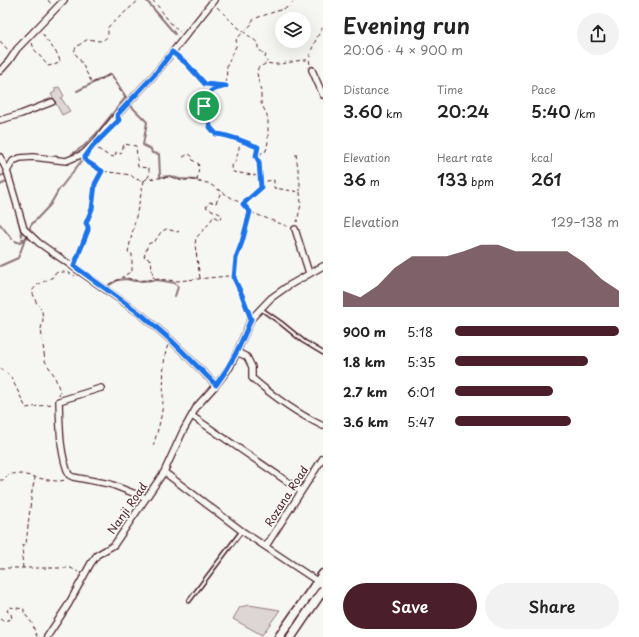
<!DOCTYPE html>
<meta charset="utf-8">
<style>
:root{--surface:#fff;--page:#f2f2f2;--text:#222;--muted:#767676;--accent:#4a1f2b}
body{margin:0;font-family:"Playpen Sans",sans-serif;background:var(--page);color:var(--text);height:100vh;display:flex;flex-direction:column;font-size:15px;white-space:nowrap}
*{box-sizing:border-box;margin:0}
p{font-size:13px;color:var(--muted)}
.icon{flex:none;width:22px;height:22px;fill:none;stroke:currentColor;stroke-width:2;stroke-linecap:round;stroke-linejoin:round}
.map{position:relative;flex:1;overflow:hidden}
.details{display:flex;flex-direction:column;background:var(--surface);width:316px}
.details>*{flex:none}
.controls{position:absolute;left:275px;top:12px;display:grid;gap:8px}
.controls a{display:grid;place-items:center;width:36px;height:36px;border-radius:50%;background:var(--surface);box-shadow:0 4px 16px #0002;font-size:20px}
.pin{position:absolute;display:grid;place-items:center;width:34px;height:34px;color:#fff;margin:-17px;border:2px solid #fff;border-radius:50%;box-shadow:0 1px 4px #0007}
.round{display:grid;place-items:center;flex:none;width:42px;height:42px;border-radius:21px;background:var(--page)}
.head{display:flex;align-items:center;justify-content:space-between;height:68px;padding:0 20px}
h1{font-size:22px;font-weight:600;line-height:30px}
.figures{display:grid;grid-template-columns:repeat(3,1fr);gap:6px;height:68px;padding:4px 20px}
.figures div{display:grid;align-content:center}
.figures b{font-size:17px;font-weight:600}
.figures small{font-size:11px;font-weight:400}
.figures p{font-size:11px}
.chart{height:112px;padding:8px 20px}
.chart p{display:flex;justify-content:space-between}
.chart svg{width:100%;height:72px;margin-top:4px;fill:var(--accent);opacity:.7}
.button{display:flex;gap:8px;margin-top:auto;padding:8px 20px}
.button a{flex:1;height:46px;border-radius:24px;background:var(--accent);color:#fff;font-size:16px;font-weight:600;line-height:46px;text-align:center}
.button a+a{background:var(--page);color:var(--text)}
ul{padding:0 20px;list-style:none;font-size:13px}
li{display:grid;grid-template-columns:64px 48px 1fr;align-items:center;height:30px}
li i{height:10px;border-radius:5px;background:var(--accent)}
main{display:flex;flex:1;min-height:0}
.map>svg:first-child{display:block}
</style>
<main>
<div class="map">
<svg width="323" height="637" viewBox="0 0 323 637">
<rect width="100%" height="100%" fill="#f6f6f2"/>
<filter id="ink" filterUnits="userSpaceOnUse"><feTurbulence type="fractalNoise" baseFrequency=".025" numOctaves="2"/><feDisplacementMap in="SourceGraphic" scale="8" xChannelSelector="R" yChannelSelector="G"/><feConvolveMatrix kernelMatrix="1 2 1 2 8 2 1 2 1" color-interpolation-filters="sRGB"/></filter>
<g filter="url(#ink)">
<!-- green -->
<path fill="#ddd6d5" stroke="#947a80" d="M59 87 64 96 61 98 70 111 62 115 51 94 55 92V88Z
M249 605 280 610 262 635 233 619 240 607Z"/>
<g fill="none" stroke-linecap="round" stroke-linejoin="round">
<!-- stream -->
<path stroke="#8e747a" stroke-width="2" d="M146 0 175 34
M129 104 147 122 143 145 151 149 152 153 159 154 160 177 170 176 179 179 197 180
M72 154 84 146 96 134 126 97 111 74 77 91
M0 176 6 174
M0 185 8 181
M17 214 22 236
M0 224 12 239
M28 233 31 225 50 205 58 191 86 155
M22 239 33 238
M15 241 20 243 24 240
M66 259 82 270
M0 266 18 258 26 237
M74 270 81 276
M106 287 118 280 126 279 135 281 158 280 175 283 178 287 175 296
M198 370 205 379"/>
<defs>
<path id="service" d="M261 309 281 323 303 341 323 353
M189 601 241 532"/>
<path id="minor" d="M312 70 323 95
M0 71 9 61 17 49 64 0
M0 120 21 114 52 102
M0 157 7 171 24 229 39 243 142 315 173 342 216 385
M7 171 13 161 20 158 33 157 66 161 83 154 95 143 117 115 155 74 214 0
M295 229 309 273
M237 352 247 357 252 367V378C273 396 298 414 323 426
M101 388 59 401C60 425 59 452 69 475L73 477 110 484 146 498
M192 416 301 491
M164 472 242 531 323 585
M266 546 323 458
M47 637 68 605 91 563 97 555 114 545 164 472 183 431 197 406 216 385 230 367 237 352 251 319 271 298 288 286 323 266"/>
<path id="secondary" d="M279 637 323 574
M291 637 323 590"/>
</defs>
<!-- service casing -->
<use href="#service" stroke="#4a1f2b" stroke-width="5.5"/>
<!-- minor casing -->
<use href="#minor" stroke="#4a1f2b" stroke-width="8"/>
<!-- secondary casing -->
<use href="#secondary" stroke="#4a1f2b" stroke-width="11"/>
<!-- path -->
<path stroke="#4a1f2b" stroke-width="1" stroke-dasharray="4 3" stroke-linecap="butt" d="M48 0 51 4
M152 0C163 10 167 22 180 32
M217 7 235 25 258 43V49L266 55 265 57 267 62
M0 41 9 51
M32 43 34 49 48 66 57 64 60 61C57 49 46 43 42 32
M178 57 186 63 205 84 226 86 227 66 237 44 236 40 244 31 252 24 251 22 256 18 289 7 296 0
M310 64C307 55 318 35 323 27
M224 86 215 89 211 91 208 101 203 107 200 118 204 120 209 119 210 127 216 134C231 135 244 142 258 147L257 156 258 157
M125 98 110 75 92 83 80 60 74 52 76 47 88 39C97 40 101 44 108 36V27L139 0
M241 139 236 161 233 163 232 167 233 172 259 176
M98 149 109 156 115 157 116 152 121 154 124 144 136 146 138 167 149 168V176L147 178
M296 154 300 184V191
M183 157 189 154 193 157 192 159 196 163H198L199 167 197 181 201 182
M86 160 102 171 131 175 135 179 144 181 128 252 132 254V271L122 277 140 281 157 279 177 281 228 276 234 278 242 295 248 313
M144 181 146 179 171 177 182 181 190 179 199 182 208 183 235 200 243 204 250 212 289 227
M260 184 267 181 274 180V188L300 192 301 204 297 222
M244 203 261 188 258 158 262 152 266 151 268 142V120L267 115 261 103V92L257 73 258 68 267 63C282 67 295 59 309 60
M76 260 88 227 86 223 92 209 95 184 102 172
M234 277 236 258 242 242 250 213
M200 278 195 245 196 238 207 226 214 216 221 220 222 215 206 207 210 202 216 203 221 192
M156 279 153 277 151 260 144 257 148 244 155 241 161 232 166 229 178 232 179 231
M109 284 122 278
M0 368 11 377 26 408 52 404
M59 395 60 391 54 375 45 361 41 329 43 320 42 311 41 308 37 304 32 291 37 285 53 277 55 273 59 272H67L75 276
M153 446C158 430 163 414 163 397 164 382 162 359 168 345
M0 480H3C4 479 7 476 8 475 20 469 49 485 65 480
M0 568H71L78 572
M23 568 22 557 23 556 22 550 23 545 26 544 32 491 35 478
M0 619 3 621 12 619 11 614 7 611 9 607 24 609V613L32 623 36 635 38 637"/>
<!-- service -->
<use href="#service" stroke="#f6f6f2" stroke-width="2.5"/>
<!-- minor -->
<use href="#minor" stroke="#f6f6f2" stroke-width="5.5"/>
<!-- secondary -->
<use href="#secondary" stroke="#f6f6f2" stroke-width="8"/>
</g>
</g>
<g fill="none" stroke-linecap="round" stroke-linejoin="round" filter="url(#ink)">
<defs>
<path id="route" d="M172 52 186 63 205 84 226 86 215 89 211 91 208 101 203 107 200 118 204 120 209 119 210 127 216 134C231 135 244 142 258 147L256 156 259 162 261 188 243 204 250 212 242 242 236 258 234 278 242 295 251 319C241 344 232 364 216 385L173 342 142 315 74 266 88 230V227L86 223 92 209 95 184 102 171 86 161 85 157 93 146 119 120 117 115 155 74Z"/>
</defs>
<!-- route casing -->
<use href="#route" stroke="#fff" stroke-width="8"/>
<!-- route -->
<use href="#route" stroke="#1a73e8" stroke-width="5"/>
</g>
<g text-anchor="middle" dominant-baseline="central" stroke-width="3.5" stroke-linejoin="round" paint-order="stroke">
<!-- street labels -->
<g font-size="11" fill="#4a1f2b" stroke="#f6f6f2">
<text transform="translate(286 496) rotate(-57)">Rozana Road</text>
<text transform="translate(127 508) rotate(-55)">Nanji Road</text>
</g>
</g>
</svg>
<div class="controls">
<a><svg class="icon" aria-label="layers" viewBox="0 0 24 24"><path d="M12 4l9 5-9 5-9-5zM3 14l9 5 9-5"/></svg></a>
</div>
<div class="pin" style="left:204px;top:106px;background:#1e9e55"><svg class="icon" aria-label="arrive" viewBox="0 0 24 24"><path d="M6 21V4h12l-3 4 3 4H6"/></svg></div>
</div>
<section class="details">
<div class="head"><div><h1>Evening run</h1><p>20:06 · 4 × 900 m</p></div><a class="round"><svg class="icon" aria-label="share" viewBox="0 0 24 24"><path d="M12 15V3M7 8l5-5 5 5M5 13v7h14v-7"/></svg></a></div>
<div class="figures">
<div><p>Distance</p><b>3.60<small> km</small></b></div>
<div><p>Time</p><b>20:24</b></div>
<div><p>Pace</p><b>5:40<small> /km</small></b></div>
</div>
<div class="figures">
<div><p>Elevation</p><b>36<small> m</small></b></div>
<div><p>Heart rate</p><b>133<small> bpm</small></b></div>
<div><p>kcal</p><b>261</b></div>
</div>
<div class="chart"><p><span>Elevation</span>129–138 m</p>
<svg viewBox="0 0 160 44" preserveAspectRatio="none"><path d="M0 44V34L10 38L20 31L30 20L40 13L50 13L60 13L70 10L80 6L90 6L100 10L110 10L120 10L130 10L140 17L150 27L160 34V44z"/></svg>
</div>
<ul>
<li><b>900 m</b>5:18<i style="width:100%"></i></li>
<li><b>1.8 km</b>5:35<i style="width:81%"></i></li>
<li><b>2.7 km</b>6:01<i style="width:60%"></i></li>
<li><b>3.6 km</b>5:47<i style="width:71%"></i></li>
</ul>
<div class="button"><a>Save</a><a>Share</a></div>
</section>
</main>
